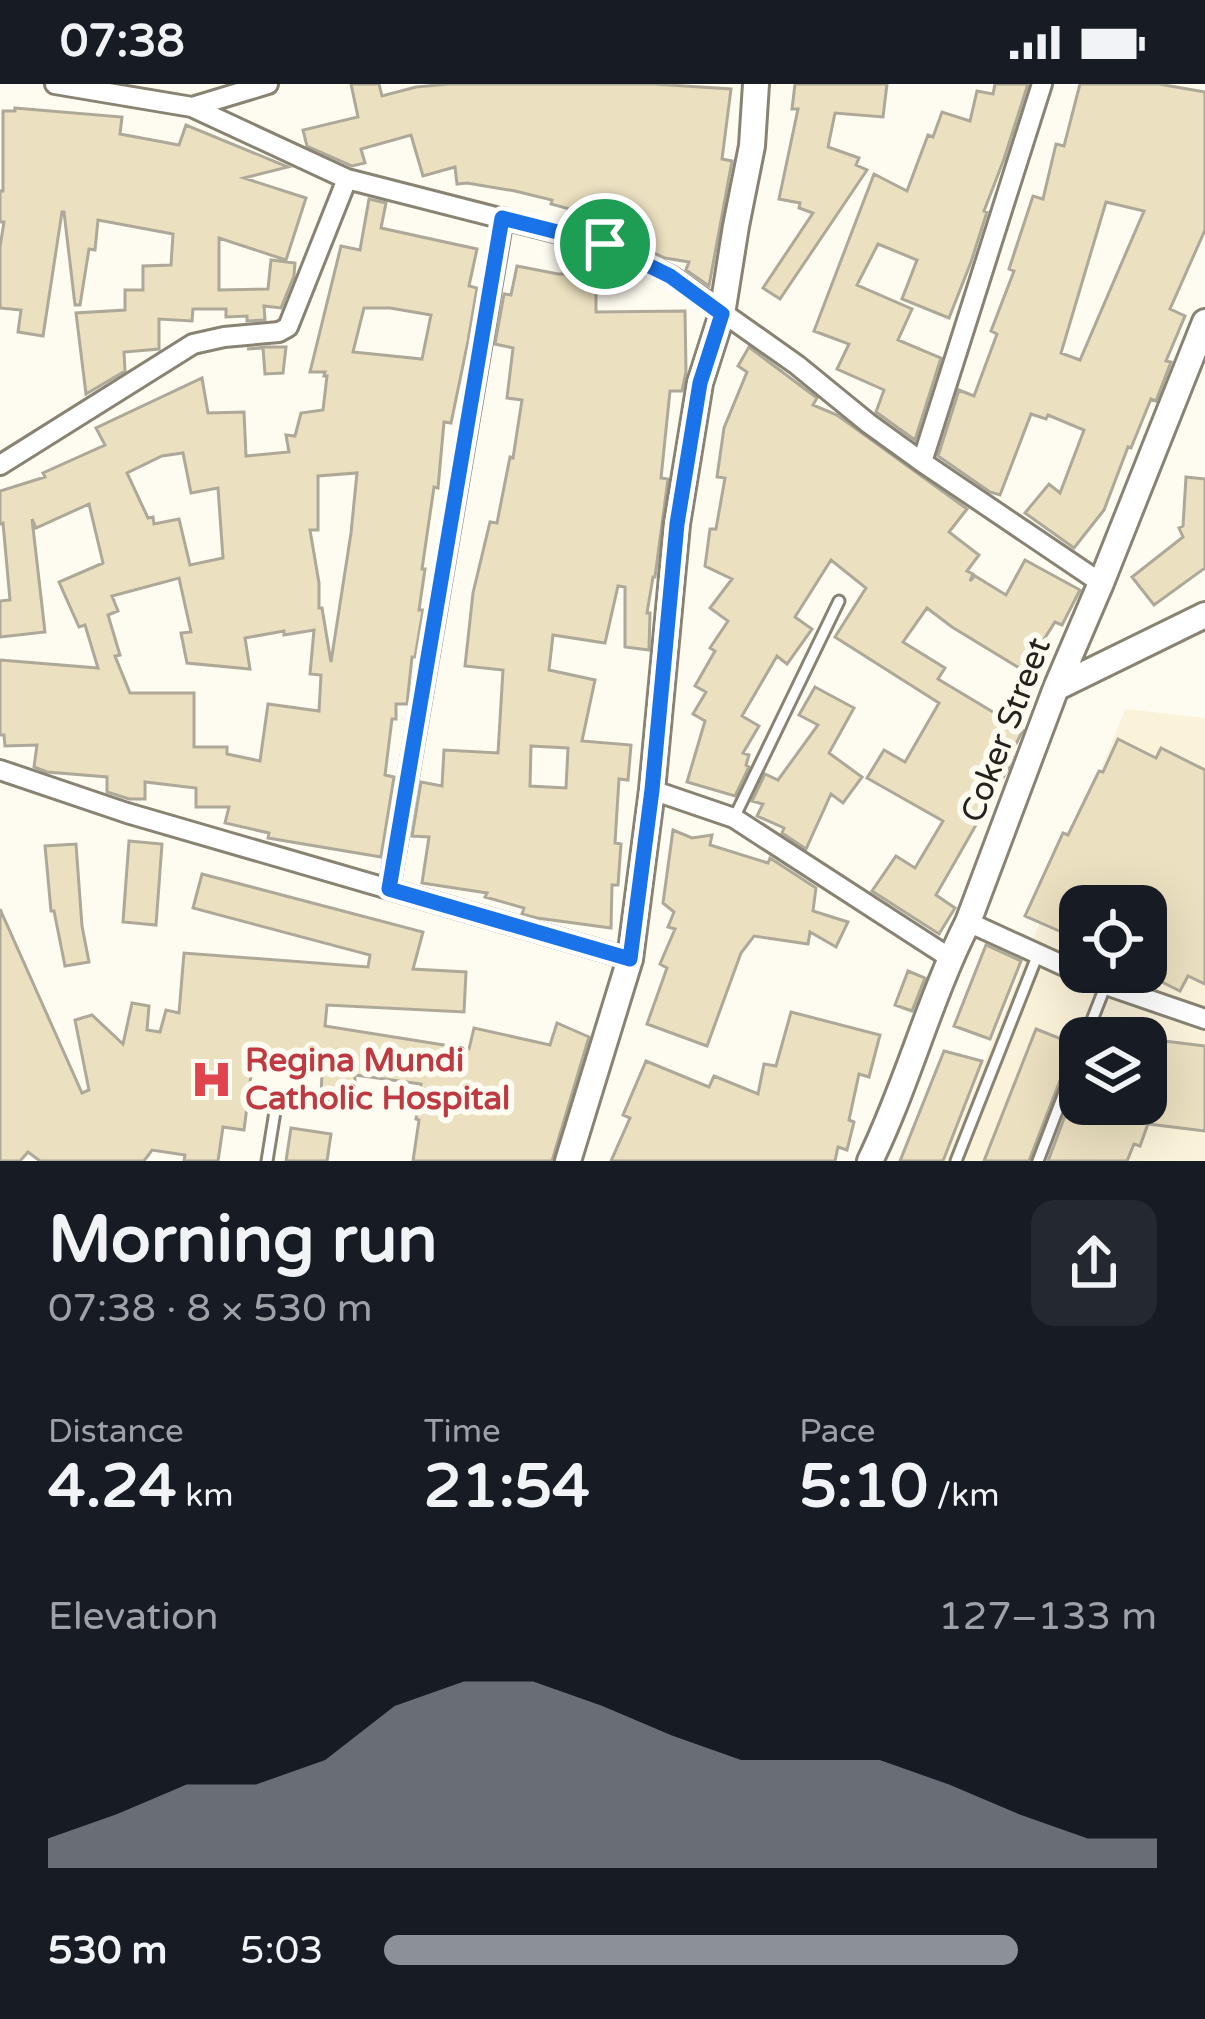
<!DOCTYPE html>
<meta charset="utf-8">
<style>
:root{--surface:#171b24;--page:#242831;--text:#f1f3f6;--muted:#9ea1a6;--accent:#8c9099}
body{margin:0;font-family:"Varela Round",sans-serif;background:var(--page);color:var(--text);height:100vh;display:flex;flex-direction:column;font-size:45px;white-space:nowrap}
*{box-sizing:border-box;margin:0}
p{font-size:39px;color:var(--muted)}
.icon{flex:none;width:66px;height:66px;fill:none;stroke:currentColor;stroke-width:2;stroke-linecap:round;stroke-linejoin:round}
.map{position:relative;height:1077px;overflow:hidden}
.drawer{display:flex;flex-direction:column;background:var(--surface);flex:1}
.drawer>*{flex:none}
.buttons{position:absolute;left:1059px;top:801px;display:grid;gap:24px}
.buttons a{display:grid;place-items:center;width:108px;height:108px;border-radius:24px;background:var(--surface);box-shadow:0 12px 48px #0002;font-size:60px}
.pin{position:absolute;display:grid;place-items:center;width:102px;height:102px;color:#fff;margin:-51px;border:6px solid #fff;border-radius:50%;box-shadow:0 3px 12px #0007}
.round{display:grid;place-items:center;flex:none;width:126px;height:126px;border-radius:24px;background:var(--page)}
.summary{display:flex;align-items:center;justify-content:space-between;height:204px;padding:0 48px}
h1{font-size:66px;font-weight:800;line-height:90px}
.metrics{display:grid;grid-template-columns:repeat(3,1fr);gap:18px;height:204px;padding:12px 48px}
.metrics div{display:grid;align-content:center}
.metrics b{font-size:60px;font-weight:800}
.metrics small{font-size:33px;font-weight:400}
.metrics p{font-size:33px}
.chart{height:336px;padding:24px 48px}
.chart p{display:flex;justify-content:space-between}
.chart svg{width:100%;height:216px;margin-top:12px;fill:var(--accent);opacity:.7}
ul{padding:0 48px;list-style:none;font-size:39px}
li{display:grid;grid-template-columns:192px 144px 1fr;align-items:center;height:90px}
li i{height:30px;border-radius:15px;background:var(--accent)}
.status{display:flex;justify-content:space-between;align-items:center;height:84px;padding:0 60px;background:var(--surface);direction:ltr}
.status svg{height:33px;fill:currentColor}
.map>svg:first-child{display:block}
</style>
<div class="status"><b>07:38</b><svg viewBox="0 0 49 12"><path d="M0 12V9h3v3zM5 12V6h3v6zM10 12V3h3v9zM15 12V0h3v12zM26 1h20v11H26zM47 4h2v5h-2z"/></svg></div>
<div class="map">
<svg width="1205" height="1077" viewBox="0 0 1205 1077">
<rect width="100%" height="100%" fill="#fefbf0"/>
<!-- built -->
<path fill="#faf2d9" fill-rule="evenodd" d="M1125 625 1205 634V1077H945ZM1080 822H1146V888H1080ZM1080 954H1146V1020H1080Z"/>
<!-- building -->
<path fill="#ebe0c0" stroke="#aea898" stroke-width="3" fill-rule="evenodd" d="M351 0H379L382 12 416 3 448 0H654L731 5 722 75 732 77 709 202 686 186 689 178 665 174 647 166 649 155 614 150 590 143 592 131 551 120 552 116 515 107 467 99 457 100 455 83 423 92 411 51 361 65 365 79 352 82 307 62 303 46 358 33Z
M795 0H887L883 33 835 29 828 63 859 74 856 81 867 86 780 215 763 204 813 129 799 124 800 119 779 115 798 25H792Z
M995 0H1028L1004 75 984 127 987 128 971 178 949 234 902 215 917 176 878 160 857 201 912 225 898 256 941 274 915 356 876 328 884 306 837 285 849 260 814 247 874 90 907 107 928 51 933 53 942 28 970 37 977 7 993 10Z
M1080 0H1159L1205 8V146L1170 225 1185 232 1166 277 1171 278 1156 317 1151 315 1131 364 1128 363 1104 426 1074 464 1025 429 1049 400 1060 409 1084 346 1048 331 1046 335 1031 330 1000 411 990 408 938 372 959 306 974 312 997 250 991 247 1014 187 1009 185 1033 112 1043 115 1056 60 1064 62ZM1106 118 1144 127 1080 276 1061 269Z
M15 24 122 33 120 50 179 61 186 41 288 83 244 94 306 114 286 176 219 154V206L268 205 271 176 295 179 294 192 281 224 264 222 265 236 247 237V232L226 233V225H193L192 237 159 235V265L124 268 125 287 86 310 76 229 125 226V206H143V182L171 181 173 150 98 136 95 166 89 165 80 221H75L64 128H62L43 252 18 248 21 226 0 224V163L4 138H0V107H3V27H15Z
M369 115 386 119 381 144 477 165 469 202 477 204 468 257 451 339 444 338 438 404 434 403 422 485H425L419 526H423L415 573H412L407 620H396V635H392L385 691 394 693 381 773 268 754 269 749 225 739 229 723H196V704L145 698V715H129L107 708V693L47 688 34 683 37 661 5 662 4 651H0V576L98 584 85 541 79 543 59 498 103 479 89 420 36 444 32 435 45 548 0 553V517L10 516 3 439 0 440V407L45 393 43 389 105 361 96 344 202 294 208 329 244 328 246 372 289 368 286 351 295 352 301 329 323 326 327 292H324L325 288H310L341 162 360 166ZM364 224H390L431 231 422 275 353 268ZM183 369 191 409 218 404 223 474 190 481 179 435 154 440 153 433 148 434 127 389 162 372ZM357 389 351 449 331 578 322 524H319V499L310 446H318V392ZM179 494 191 548 181 549 187 579 250 585 245 554 284 547V551L314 546 310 590 321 591 319 627 268 620 260 677 227 670V663H194V609H130L115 572 120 571 108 531 118 527 112 512Z
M517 182 558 190H596V228L685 227 686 288 682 307H670L661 394 668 395 655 493H653L647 529H650L649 566 625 563V503L618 502 605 559 553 551 549 586 595 596 582 657 631 661 628 696 619 695 615 759 621 760 618 801H612L611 844 537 834 522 830 524 824 485 813 487 809 422 799 429 753 412 752 421 698 442 702 444 666 498 669 503 586 465 582 473 509 490 438 497 439 510 373 513 374 522 316 507 314 513 264 495 260 504 210 511 211ZM531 662 568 664 566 704 530 702Z
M265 263H286L283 289 265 290 263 264 247 265Z
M749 263 817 314 813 321 837 331 967 425 949 448 979 471 967 487 973 490 970 497 975 492 1006 511 1025 476 1080 506 1062 541 1055 538 1024 587 952 543 927 524 903 558 945 584 938 595 1023 646 1010 672 1012 673 1008 685 936 811 955 824 939 850 872 807 896 772 915 784 943 737 867 694 884 666 905 678 939 619 835 553 866 504 831 476 795 533 812 545 787 580 777 572 742 632 759 642 743 669 749 671 746 681 749 683 735 712 687 698 705 637 693 630 706 608 695 602 715 567 710 564 728 537 710 524 732 495 705 482 710 445H716L725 394 717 393 724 344 747 288 738 282Z
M1186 393 1205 395V484L1154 521 1132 493 1183 453 1179 444 1183 442Z
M815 603 854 624 829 669 862 693 843 719 831 710 806 765 782 749 784 744 757 732 763 720 752 717 765 690 778 696 818 641 799 631Z
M1118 655 1156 674 1161 664 1205 686V900L1188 892 1180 907 1142 888H1146V822H1080V856L1025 832 1063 749 1068 751 1099 687 1103 688Z
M673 746 692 754 712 751 710 761 768 779 770 774 816 804 813 827 848 838 836 863 810 848 808 860 754 852 741 869 707 962 647 940 667 884 660 880 675 845 668 843 674 828 663 819Z
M129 757 162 760 156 841 123 838Z
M76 760 82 842 89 878 65 882 54 827H51L45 762Z
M202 790 423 848 413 885 466 888 464 928 327 921 325 942 469 965 474 944 550 961 557 939 589 953 552 1077H413L419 1036 416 1035 421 1000 355 991V1016L321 1015 322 986 253 976 244 1046 223 1043 218 1077H184L185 1071 152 1066 144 1077H40L28 1068 20 1077H0V825L82 1009 89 1006 75 936 92 931 123 960 132 919 149 922 147 946 160 948 166 926 179 929 184 869 368 883 370 871 193 824Z
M986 861 1021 877 990 955 954 942Z
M908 887 925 894 912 927 895 921Z
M791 928 880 951 869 993 859 990 849 1036 854 1038 847 1066 838 1063 835 1077H611L630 1034 623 1031 646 977 709 1003 714 992 758 1010 764 980 776 982Z
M1036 945 1074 960 1029 1077H984Z
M1146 950 1164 957 1205 962V1047L1148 1040 1140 1062 1134 1060 1127 1077H1048L1080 992V1020H1146Z
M944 967 982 977 943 1077H900Z
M291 1044 331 1050 327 1077H286Z"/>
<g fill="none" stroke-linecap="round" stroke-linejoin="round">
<defs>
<path id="service" d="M734 734 839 517
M1085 954 1105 903
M267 1077 277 1015
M956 1077 1038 870
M1038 1077 1080 967"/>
<path id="minor" d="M55 0 192 23 347 95 605 161 671 192 797 281 868 339 922 378 1101 499
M192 23 268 0
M922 378 1042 0
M0 381 193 260 224 253 279 248 288 243 347 95
M0 686 127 729 630 875
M652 706 734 734 950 874
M389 805 503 134
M968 838 1106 901 1205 935"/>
<path id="tertiary" d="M1056 604 1205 531
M568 1077 630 875 652 706 677 440 700 299 722 230 736 142 752 62 756 0
M870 1077C908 999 929 915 968 838L1056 604 1101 499 1205 238"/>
</defs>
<!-- service casing -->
<use href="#service" stroke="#898373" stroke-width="15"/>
<!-- minor casing -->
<use href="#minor" stroke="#898373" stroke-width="24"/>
<!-- tertiary casing -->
<use href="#tertiary" stroke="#898373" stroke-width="30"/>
<!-- service -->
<use href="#service" stroke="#fff" stroke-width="9"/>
<!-- minor -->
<use href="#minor" stroke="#fff" stroke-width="18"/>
<!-- tertiary -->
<use href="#tertiary" stroke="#fff" stroke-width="24"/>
</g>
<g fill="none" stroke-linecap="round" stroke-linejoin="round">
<defs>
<path id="route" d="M502 134 605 160 670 192 722 230 700 299 677 440 652 706 630 875 389 805Z"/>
</defs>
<!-- route casing -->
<use href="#route" stroke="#fff" stroke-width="24"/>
<!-- route -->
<use href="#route" stroke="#1a73e8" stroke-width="15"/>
</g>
<!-- icons -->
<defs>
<symbol id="hospital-bare" viewBox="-9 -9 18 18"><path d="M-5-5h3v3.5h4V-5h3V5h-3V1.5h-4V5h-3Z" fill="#e0444e" stroke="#fefbf0" stroke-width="2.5" paint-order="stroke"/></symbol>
</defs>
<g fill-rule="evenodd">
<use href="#hospital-bare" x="182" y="966" width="59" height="59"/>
</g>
<g text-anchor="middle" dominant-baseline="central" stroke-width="12" stroke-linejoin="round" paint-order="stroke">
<!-- street labels -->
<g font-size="33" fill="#24221c" stroke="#fefbf0">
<text transform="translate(1006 646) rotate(-69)">Coker Street</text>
</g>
<!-- health labels -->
<g font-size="33" font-weight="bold" fill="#be3a42" stroke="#fefbf0" text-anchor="start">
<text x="245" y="976">Regina Mundi<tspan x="245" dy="38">Catholic Hospital</tspan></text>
</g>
</g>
</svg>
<div class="buttons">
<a><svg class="icon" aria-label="locate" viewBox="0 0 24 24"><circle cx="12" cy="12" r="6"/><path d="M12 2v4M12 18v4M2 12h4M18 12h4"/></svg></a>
<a><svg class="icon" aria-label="layers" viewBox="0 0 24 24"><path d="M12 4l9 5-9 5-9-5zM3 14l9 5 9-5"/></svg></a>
</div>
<div class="pin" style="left:605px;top:160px;background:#1e9e55"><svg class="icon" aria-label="arrive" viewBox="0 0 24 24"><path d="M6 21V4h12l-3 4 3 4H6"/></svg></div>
</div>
<section class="drawer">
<div class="summary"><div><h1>Morning run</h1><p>07:38 · 8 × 530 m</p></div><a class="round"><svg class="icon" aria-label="share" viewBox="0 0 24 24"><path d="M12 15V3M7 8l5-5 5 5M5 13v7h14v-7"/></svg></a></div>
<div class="metrics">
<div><p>Distance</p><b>4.24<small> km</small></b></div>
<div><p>Time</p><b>21:54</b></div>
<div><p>Pace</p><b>5:10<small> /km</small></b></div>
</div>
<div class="chart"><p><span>Elevation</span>127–133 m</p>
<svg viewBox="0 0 160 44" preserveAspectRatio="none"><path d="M0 44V38L10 33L20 27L30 27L40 22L50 11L60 6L70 6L80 11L90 17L100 22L110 22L120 22L130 27L140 33L150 38L160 38V44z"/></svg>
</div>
<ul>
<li><b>530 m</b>5:03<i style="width:82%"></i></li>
</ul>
</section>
